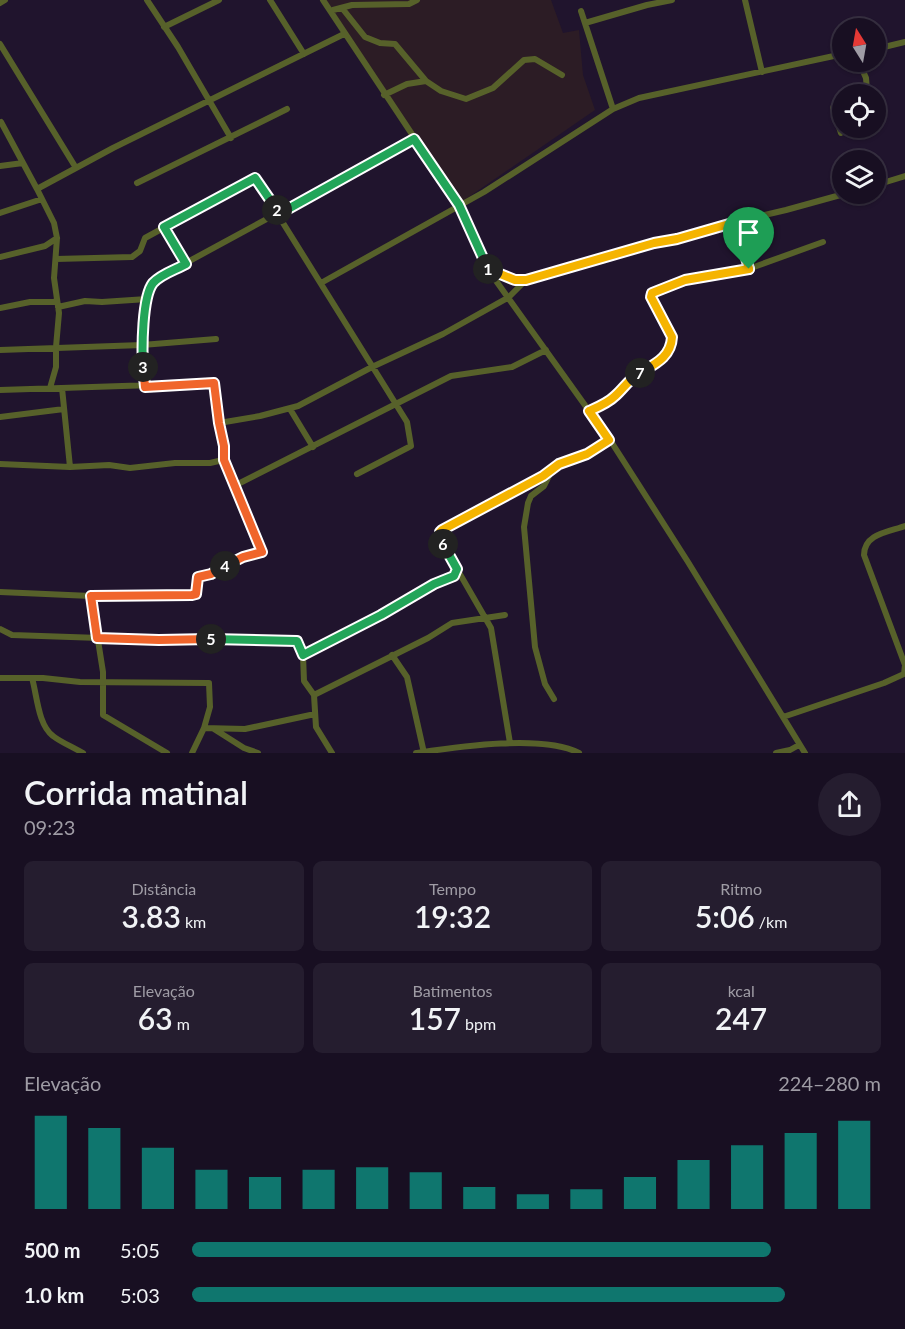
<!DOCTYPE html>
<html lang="pt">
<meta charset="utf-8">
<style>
:root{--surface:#180f22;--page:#251d2f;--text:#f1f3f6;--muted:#9f9ca5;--line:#362f40;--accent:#0f766e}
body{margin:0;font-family:Lato,sans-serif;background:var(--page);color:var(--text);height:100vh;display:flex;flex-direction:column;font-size:22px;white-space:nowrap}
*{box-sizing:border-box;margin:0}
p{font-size:20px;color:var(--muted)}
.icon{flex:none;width:33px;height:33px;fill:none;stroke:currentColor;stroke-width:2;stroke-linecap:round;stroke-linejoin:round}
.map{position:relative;height:753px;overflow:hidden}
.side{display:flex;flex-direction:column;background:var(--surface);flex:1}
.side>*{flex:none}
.needle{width:39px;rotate:349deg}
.controls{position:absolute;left:832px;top:18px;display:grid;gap:12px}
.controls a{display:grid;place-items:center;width:54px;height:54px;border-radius:50%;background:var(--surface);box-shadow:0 2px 4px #0004,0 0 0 2px var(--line);font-size:30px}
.pin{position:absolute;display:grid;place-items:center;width:51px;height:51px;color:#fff;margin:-62px -26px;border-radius:50% 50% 50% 0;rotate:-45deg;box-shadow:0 0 6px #0007}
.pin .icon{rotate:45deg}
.km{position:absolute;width:30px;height:30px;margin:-15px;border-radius:50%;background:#222;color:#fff;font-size:16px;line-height:30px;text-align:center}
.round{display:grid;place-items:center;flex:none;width:63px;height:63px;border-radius:32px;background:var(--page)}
.summary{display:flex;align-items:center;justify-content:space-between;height:102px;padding:0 24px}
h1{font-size:33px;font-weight:600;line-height:45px}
.metrics{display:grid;grid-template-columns:repeat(3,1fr);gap:9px;height:102px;padding:6px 24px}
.metrics div{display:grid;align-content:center;border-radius:9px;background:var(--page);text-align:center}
.metrics b{font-size:30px;font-weight:600}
.metrics small{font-size:16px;font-weight:400}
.metrics p{font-size:16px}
.chart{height:168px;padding:12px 24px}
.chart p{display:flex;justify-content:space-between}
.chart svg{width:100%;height:108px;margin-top:6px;stroke:var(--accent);stroke-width:6}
ul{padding:0 24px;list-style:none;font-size:20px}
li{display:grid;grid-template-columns:96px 72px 1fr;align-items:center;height:45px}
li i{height:15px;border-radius:8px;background:var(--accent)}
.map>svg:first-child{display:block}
</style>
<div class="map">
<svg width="905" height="753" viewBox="0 0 905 753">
<rect width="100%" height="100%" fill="#20142d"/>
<!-- education -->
<path fill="#2c1c25" d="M326 0H551L563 33 579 30 583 75 595 110 460 203Z"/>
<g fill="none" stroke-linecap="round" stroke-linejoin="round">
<!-- minor -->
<path stroke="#57612a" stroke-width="6" d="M147 0 178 47 231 138
M270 0 304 54
M323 0 459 205 489 271 612 443 688 562 805 753
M745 0 762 72
M0 3 5 0
M342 8 365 37 380 43 395 44 426 81
M333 10 352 5 409 4 417 0
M581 11 613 109
M585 23 647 5 672 0
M164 27 219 0
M0 44 76 168
M876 49 905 42
M859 62 866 78 867 90 861 94
M384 95 407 84 426 81 441 91 466 99 493 88 524 60 535 59 562 75
M1 122 37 189
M841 133 833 108 836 101 843 99
M0 166 23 163
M137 183 287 109
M876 185 905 176
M0 213 42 199
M736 222 749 269
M164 227 186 264
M0 257 45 246 57 238
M56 259 132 257 140 251 145 238 255 178 407 422 411 446 357 474
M489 271 515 281 527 280 654 242 677 239 714 227 786 210 844 194
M321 283 484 192 613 109 639 98 843 54
M58 307 85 301 102 302 147 299 151 287 160 277 414 139
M0 308 30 302H54L57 300
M0 350 142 345 216 339
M145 387 142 345 147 299
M50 388 56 367V347L59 313 54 278 57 238 54 223 37 189 113 148 344 34
M62 388 70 467
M0 390 214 383 219 423 224 446 223 460 263 552 243 557 211 574 198 577 196 594 192 595 91 596 0 592
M290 409 313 447
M589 411 606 403 616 396 628 381 657 362 670 350 672 337 651 297 652 293 655 291 685 280 740 272 823 242
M0 417 64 409
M219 423 260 416 298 406 372 367 443 334 509 297 525 281
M0 464 70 467 109 465 130 468 175 463H210L223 460
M552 470 544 486 531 496 528 503 524 527 535 647 545 684 554 699
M234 486 451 376 512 367 546 350
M457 569 491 628 510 743
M91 596 103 672V715L167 753
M0 629 12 635 158 640 297 641 303 655 304 681 314 695 316 727 332 753
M303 655 381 615 434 584 454 576 457 569 441 542 440 532 442 530 515 489 543 476 559 464 587 454 609 440
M392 655 407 677 424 753
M0 678H43L80 682 209 683 210 707 204 728
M32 678C37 695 38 725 53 736 62 743 73 747 83 753
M314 695 428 638 452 623 505 615
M783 717 884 683 904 674 905 665 864 555C864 534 888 532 905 526
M214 729 244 748 258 753
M192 753 204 728 245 729 315 714
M416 753C457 747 542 734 579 753
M776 753 790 750 799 745"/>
</g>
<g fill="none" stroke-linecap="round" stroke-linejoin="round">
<defs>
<path id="split-1" d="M488 269 515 280H526L654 243 677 239 736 222 749 269"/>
<path id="split-2" d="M277 210 279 214 414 139 459 205 488 269"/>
<path id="split-3" d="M143 367C142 349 142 297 153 283 161 274 175 270 186 264L164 227 255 178 277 210"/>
<path id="split-4" d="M143 367 145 387 214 383 219 423 224 446V460L262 552 243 557 225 566"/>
<path id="split-5" d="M211 639 159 640 97 638 91 596 192 595 196 594 198 577 211 574 225 566"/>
<path id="split-6" d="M211 639 297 641 303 655 381 615 434 584 454 576 457 569 443 544"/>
<path id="split-7" d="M443 544 440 532 442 530 543 476 559 464 587 454 609 440 589 411C598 407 608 403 615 396 624 388 629 379 640 373"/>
<path id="split-8" d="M640 373C655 364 671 357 672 337L651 297 652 293 685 280 749 269"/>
</defs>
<!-- split-1 casing -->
<use href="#split-1" stroke="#fff" stroke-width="12"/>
<!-- split-2 casing -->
<use href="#split-2" stroke="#fff" stroke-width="12"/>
<!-- split-3 casing -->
<use href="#split-3" stroke="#fff" stroke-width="12"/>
<!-- split-4 casing -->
<use href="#split-4" stroke="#fff" stroke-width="12"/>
<!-- split-5 casing -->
<use href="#split-5" stroke="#fff" stroke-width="12"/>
<!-- split-6 casing -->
<use href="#split-6" stroke="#fff" stroke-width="12"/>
<!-- split-7 casing -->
<use href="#split-7" stroke="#fff" stroke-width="12"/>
<!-- split-8 casing -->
<use href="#split-8" stroke="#fff" stroke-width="12"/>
<!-- split-1 -->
<use href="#split-1" stroke="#f5b400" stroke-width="8"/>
<!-- split-2 -->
<use href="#split-2" stroke="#22a559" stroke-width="8"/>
<!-- split-3 -->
<use href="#split-3" stroke="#22a559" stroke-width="8"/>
<!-- split-4 -->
<use href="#split-4" stroke="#f0652b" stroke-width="8"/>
<!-- split-5 -->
<use href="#split-5" stroke="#f0652b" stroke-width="8"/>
<!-- split-6 -->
<use href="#split-6" stroke="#22a559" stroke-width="8"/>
<!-- split-7 -->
<use href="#split-7" stroke="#f5b400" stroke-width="8"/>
<!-- split-8 -->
<use href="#split-8" stroke="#f5b400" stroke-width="8"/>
</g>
</svg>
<div class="controls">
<a><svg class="needle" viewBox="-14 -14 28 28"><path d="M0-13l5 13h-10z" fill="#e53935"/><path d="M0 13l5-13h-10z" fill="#9f9ca5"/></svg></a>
<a><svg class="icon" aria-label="locate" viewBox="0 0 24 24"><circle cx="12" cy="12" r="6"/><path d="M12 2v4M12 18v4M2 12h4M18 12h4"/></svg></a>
<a><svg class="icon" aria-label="layers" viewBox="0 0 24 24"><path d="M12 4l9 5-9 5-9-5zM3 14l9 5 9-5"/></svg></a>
</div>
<div class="pin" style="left:749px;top:269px;background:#1e9e55"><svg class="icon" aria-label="arrive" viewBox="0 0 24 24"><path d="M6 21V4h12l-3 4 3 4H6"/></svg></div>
<b class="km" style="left:488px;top:269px">1</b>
<b class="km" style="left:277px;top:210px">2</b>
<b class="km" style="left:143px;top:367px">3</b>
<b class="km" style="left:225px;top:566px">4</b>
<b class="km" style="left:211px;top:639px">5</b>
<b class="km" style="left:443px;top:544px">6</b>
<b class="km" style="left:640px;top:373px">7</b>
</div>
<section class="side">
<div class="summary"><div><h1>Corrida matinal</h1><p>09:23</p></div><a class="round"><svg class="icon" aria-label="share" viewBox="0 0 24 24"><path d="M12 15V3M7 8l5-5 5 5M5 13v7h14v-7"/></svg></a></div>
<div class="metrics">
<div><p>Distância</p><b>3.83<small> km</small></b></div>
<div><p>Tempo</p><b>19:32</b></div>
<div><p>Ritmo</p><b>5:06<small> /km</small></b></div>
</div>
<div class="metrics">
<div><p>Elevação</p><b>63<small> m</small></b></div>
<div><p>Batimentos</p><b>157<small> bpm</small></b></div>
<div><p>kcal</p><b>247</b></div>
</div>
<div class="chart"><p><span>Elevação</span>224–280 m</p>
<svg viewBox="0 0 160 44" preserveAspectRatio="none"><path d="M5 44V6M15 44V11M25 44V19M35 44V28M45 44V31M55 44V28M65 44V27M75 44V29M85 44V35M95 44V38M105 44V36M115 44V31M125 44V24M135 44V18M145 44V13M155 44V8"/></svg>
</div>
<ul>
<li><b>500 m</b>5:05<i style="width:84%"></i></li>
<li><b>1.0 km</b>5:03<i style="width:86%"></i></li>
</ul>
</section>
